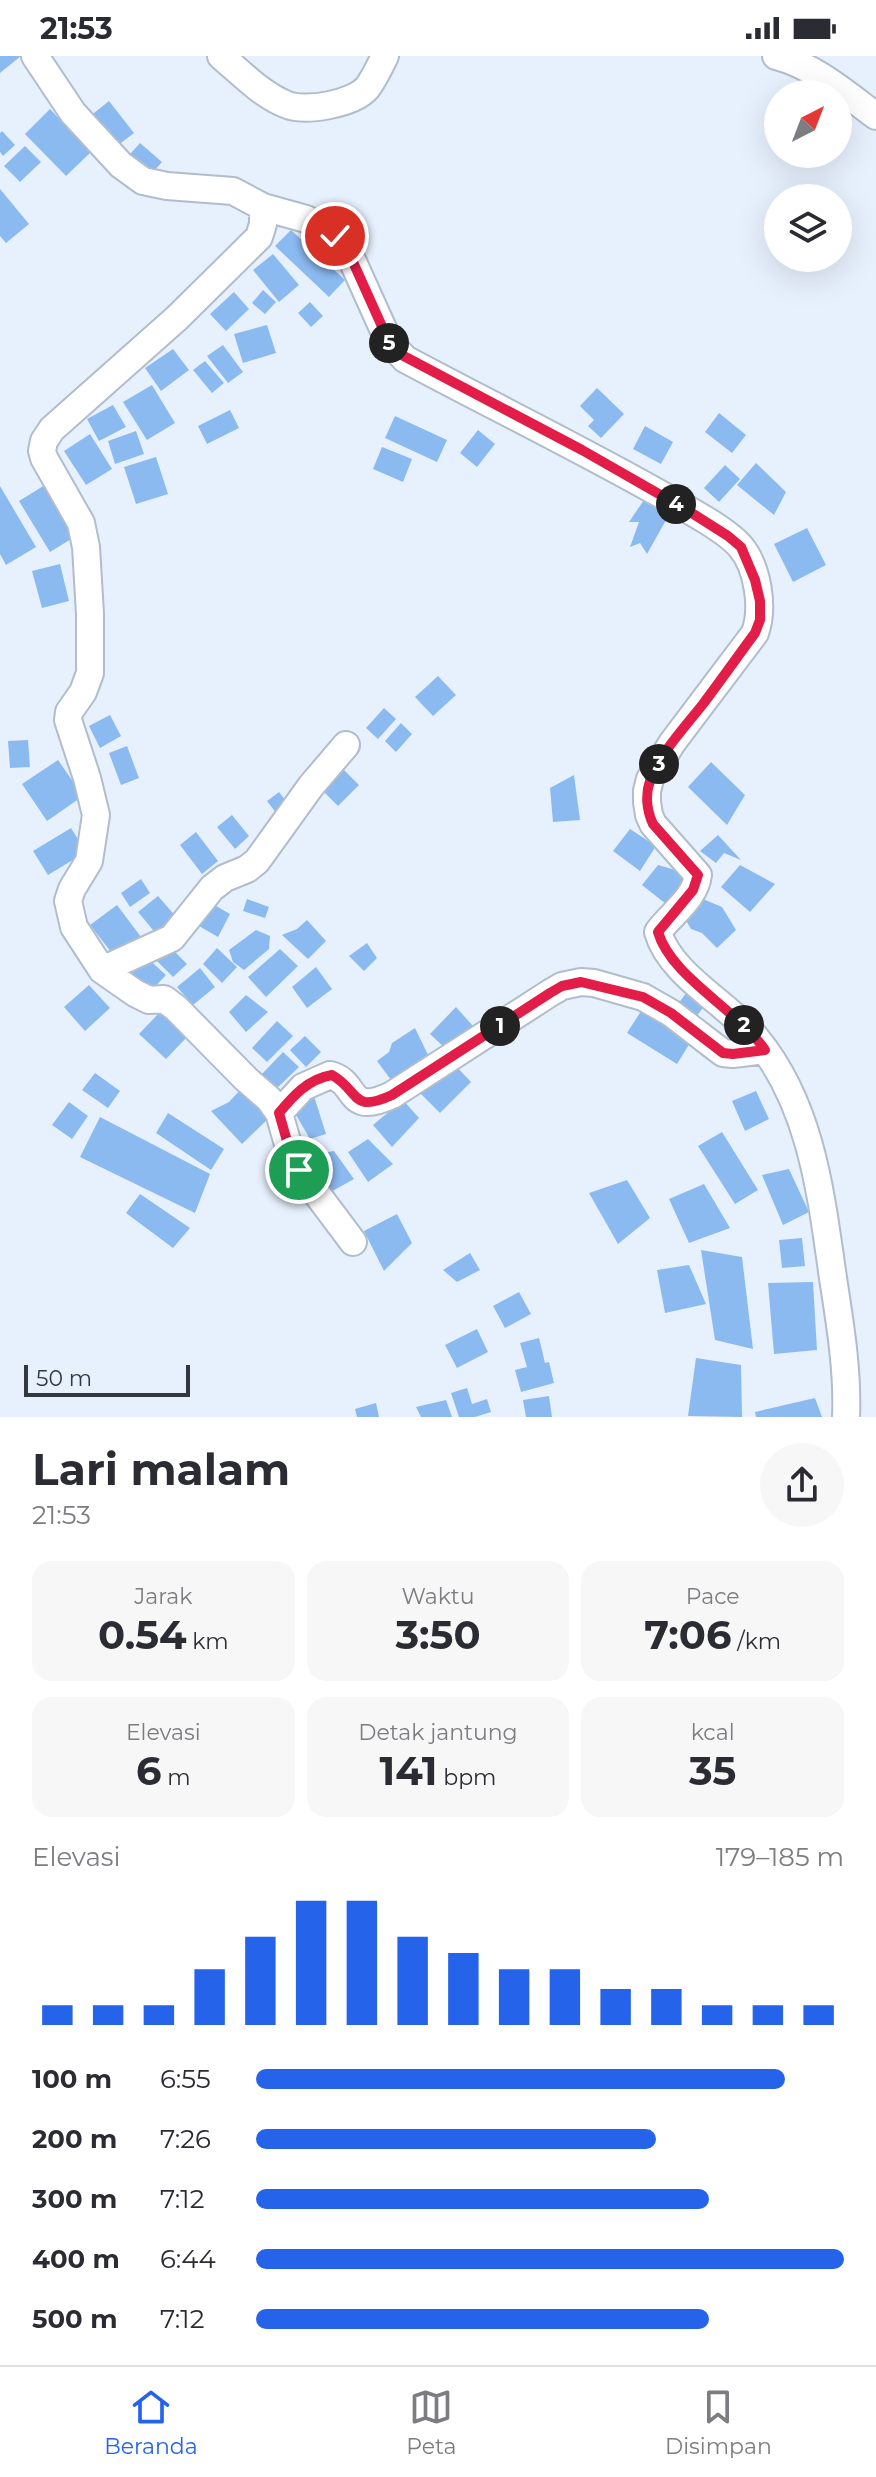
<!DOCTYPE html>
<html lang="id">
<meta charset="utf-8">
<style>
:root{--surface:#fff;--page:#f7f7f7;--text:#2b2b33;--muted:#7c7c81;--line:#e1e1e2;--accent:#2563eb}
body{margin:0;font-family:Montserrat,sans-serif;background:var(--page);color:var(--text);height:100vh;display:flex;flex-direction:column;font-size:30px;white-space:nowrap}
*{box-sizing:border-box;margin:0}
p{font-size:26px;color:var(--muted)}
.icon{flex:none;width:44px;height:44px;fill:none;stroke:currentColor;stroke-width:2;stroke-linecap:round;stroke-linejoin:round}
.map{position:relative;height:1361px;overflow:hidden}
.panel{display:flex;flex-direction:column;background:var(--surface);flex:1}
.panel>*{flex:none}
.needle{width:52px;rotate:42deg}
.fabs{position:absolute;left:764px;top:24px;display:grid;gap:16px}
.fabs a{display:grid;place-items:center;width:88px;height:88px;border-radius:50%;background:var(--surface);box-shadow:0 8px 32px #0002;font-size:40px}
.scale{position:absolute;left:24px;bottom:20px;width:166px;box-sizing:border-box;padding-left:8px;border:4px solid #33383e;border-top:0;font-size:22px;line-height:28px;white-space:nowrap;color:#33383e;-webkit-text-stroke:6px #e7f1fd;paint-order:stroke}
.pin{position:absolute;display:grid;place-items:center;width:68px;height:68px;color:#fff;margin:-34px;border:4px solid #fff;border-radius:50%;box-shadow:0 2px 8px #0007}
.km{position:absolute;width:40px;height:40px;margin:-20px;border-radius:50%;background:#222;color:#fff;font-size:22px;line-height:40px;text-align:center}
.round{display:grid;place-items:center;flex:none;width:84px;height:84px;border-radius:42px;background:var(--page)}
.head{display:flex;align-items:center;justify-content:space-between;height:136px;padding:0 32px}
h1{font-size:44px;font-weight:700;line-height:60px}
.stats{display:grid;grid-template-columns:repeat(3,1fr);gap:12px;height:136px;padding:8px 32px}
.stats div{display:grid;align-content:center;border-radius:20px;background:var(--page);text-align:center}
.stats b{font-size:40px;font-weight:700}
.stats small{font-size:22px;font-weight:400}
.stats p{font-size:22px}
.chart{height:224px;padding:16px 32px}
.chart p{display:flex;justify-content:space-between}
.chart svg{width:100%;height:144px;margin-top:8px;stroke:var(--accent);stroke-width:6}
ul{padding:0 32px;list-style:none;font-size:26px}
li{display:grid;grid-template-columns:128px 96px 1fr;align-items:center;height:60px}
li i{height:20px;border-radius:10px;background:var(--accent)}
.status{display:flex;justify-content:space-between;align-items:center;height:56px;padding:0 40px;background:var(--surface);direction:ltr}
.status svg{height:22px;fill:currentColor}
.menu{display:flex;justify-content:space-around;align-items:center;height:112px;border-top:2px solid var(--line);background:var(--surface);font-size:22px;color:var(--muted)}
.menu a{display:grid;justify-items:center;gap:4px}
.menu .on{color:var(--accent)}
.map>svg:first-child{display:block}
</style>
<div class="status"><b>21:53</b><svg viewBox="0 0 49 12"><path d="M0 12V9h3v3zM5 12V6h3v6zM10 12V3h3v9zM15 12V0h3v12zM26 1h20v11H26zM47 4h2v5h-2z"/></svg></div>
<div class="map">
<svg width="876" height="1361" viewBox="0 0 876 1361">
<rect width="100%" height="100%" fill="#e7f1fd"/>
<!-- building -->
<path fill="#8bbaf1" d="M0 0H21L0 17Z
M109 45 134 77 113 93 89 61Z
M50 53 91 96 66 120 25 78Z
M2 75 15 89 3 100 0 96V77Z
M140 87 162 106 146 124 124 105Z
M25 90 41 106 20 126 4 110Z
M0 133 29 168 6 187 0 180Z
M291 174 345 224 329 241 275 190Z
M273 198 299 229 279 246 253 214Z
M263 234 276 246 265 258 252 247Z
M234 236 249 253 226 275 210 258Z
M310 246 323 260 311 271 298 257Z
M267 269 276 297 243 307 234 278Z
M223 289 243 316 228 327 207 300Z
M173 293 189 314 161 335 145 312Z
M205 305 224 327 212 337 193 314Z
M152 329 175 367 147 384 123 346Z
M597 332 624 358 601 382 588 370 594 364 580 350Z
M113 349 126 371 99 385 87 363Z
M230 354 239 372 207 388 198 370Z
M719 357 746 379 732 397 705 376Z
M395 360 447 384 437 406 385 382Z
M645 370 673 386 661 408 633 393Z
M478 374 495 388 477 411 460 397Z
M136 375 144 398 115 408 108 385Z
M90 378 112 413 86 429 64 395Z
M382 391 412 403 403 426 373 413Z
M156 401 168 438 136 448 124 411Z
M756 407 786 436 774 459 737 429Z
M725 409 740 423 719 446 704 432Z
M45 429 76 480 50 496 19 445Z
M0 430 36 491 6 509 0 498Z
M646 441 670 457 647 498 640 487 630 491 639 466H629Z
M807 472 826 509 793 526 774 488Z
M60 508 69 545 42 552 32 515Z
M438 620 456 639 433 660 415 641Z
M384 652 396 663 378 683 366 672Z
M110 659 121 680 100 692 89 670Z
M401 667 412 678 396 696 385 685Z
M28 684 30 711 10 712 8 685Z
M127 690 139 722 121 729 109 697Z
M58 704 83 740 47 765 22 728Z
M711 706 745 739 727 769 688 731Z
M340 710 359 729 338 750 319 731Z
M574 719 580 764 553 766 550 732Z
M279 736 289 749 277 758 267 745Z
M232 759 249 780 235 793 217 771Z
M71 772 86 796 48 819 33 795Z
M630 773 656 790 640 815 613 795Z
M196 776 218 805 202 818 180 789Z
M718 779 741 804 724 797 716 807 700 795Z
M658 809 686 817 682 829 666 848 642 829Z
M740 809 775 828 750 856 721 831Z
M141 823 150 837 130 851 121 837Z
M158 840 178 863 158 880 138 856Z
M247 843 269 851 265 862 243 855Z
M703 843 722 851 736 874 717 892 702 877 691 873 684 861Z
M211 847 230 858 218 881 199 870Z
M117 849 141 881 115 901 90 869Z
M307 864 326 885 308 903 282 879 297 873Z
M256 874 270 880 269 893 244 914 233 906 229 894Z
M165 886 187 908 173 921 152 900Z
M367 887 377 902 364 915 349 900Z
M217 892 237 911 222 927 203 908Z
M280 893 298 910 266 941 248 921Z
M146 901 166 919 152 934 132 917Z
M316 911 332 933 307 952 292 931Z
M200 912 215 931 193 949 177 931Z
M89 929 110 952 85 975 64 951Z
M690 932 708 945 696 961 678 948Z
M246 939 268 956 246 976 229 956Z
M645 949 693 982 677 1008 627 977Z
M456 951 473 970 446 993 430 978Z
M160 956 187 981 166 1003 139 978Z
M277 965 293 980 267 1006 252 992Z
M415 972 430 1003 394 1028 377 1005 389 996 392 987Z
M305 980 321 996 306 1011 290 994Z
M283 996 299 1011 277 1032 262 1018Z
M454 1008 471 1026 440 1057 418 1035Z
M95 1017 120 1035 108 1052 82 1034Z
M245 1029 271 1060 242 1088 211 1055 229 1046Z
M756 1035 769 1063 745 1075 732 1045Z
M314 1040 326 1078 310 1083 292 1052Z
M403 1044 419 1062 392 1091 373 1069Z
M69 1046 88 1060 72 1083 52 1069Z
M168 1057 224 1093 211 1114 156 1077Z
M100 1061 210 1118 195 1157 80 1101Z
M722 1076 758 1134 735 1148 698 1090Z
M368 1083 393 1108 368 1126 348 1096Z
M334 1095 354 1123 329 1137 308 1100Z
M789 1113 809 1156 783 1169 762 1119Z
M627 1124 650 1162 618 1188 589 1137Z
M704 1128 730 1172 689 1187 669 1143Z
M140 1138 190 1172 173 1192 126 1157Z
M397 1158 412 1187 384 1215 364 1175Z
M802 1182 805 1210 782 1212 779 1184Z
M701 1194 742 1201 753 1293 715 1284Z
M470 1197 480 1214 457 1226 443 1214Z
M689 1209 706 1248 665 1257 657 1214Z
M813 1226 817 1294 774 1298 768 1227Z
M519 1236 531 1258 505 1272 493 1250Z
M477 1273 488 1296 457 1312 445 1289Z
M539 1282 545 1307 549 1306 554 1327 521 1336 515 1314 527 1311 520 1287Z
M696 1302 741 1309 742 1361 688 1360Z
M467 1332 472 1348 487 1343 491 1356 475 1361H459L451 1337Z
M549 1340 552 1361H526L523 1344Z
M815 1342 822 1361H756L755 1356Z
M446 1344 452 1361H421L416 1351Z
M376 1347 379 1361H357L355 1353Z"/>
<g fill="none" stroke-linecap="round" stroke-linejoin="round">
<defs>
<path id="minor" d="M35 0 73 57 121 109 143 125 167 130 233 135 263 151 306 163 335 180 353 206 389 286 405 303C487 347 571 388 653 434 676 447 723 471 740 490 758 511 764 552 755 577L672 687 650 723 647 735V746L649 759 653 768 698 819C695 843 671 858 658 876 670 919 729 948 756 982 812 1050 821 1139 833 1222 840 1268 848 1314 846 1361
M221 0C241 17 261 38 285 48 304 57 353 48 367 32 374 23 380 10 385 0
M776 0C814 10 845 37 876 60
M263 151V168L259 181 177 262 52 373 44 385 42 395 44 402 81 467 86 491 90 558V617L83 636 69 656 68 664 87 722 96 759 89 805 72 833 68 845 74 871 102 914 135 937 149 944 164 943 176 952 246 1023 269 1043 279 1057 291 1099 299 1114 353 1186
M102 914 172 882 212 832 225 822 247 813 257 805 311 730 346 689
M279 1057 303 1031 330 1019C359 1026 345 1061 392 1039L550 937 562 930 581 926 594 927 643 941 671 957 723 997 733 998 765 994"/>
</defs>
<!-- minor casing -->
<use href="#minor" stroke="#b1bdcc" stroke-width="30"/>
<!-- minor -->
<use href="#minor" stroke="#fff" stroke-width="26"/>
</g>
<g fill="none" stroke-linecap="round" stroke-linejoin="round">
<defs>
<path id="route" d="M299 1114 291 1099 279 1057C293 1040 308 1023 332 1019 360 1035 351 1058 392 1039L550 937 562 930 581 926 643 941 671 957 723 997 733 998 765 994C737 953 671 921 658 876L693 834 698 819 653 768C647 755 645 739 650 725 660 697 685 671 703 648 721 624 738 600 755 577L760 564V545L755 524 741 491 728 480 687 454 582 394 398 297 389 286 353 206 335 180"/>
</defs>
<!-- route casing -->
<use href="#route" stroke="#fff" stroke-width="16"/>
<!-- route -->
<use href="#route" stroke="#e11d48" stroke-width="10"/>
</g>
</svg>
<div class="fabs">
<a><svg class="needle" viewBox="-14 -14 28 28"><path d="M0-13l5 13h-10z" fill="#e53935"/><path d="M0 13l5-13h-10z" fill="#7c7c81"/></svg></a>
<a><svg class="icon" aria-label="layers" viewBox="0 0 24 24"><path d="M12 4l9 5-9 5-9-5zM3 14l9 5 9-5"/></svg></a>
</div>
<div class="scale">50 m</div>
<div class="pin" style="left:299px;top:1114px;background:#1e9e55"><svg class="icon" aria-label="arrive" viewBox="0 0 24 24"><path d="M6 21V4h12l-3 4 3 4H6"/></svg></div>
<div class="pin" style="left:335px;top:180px;background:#d93025"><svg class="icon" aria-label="check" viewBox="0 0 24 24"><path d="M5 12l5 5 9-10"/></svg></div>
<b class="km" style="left:500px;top:970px">1</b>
<b class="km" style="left:744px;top:969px">2</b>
<b class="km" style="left:659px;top:708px">3</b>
<b class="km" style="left:676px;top:448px">4</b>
<b class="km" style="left:389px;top:287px">5</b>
</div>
<section class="panel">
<div class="head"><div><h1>Lari malam</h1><p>21:53</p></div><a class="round"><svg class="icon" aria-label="share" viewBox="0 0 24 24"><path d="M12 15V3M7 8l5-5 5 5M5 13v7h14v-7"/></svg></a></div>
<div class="stats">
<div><p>Jarak</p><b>0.54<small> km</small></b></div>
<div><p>Waktu</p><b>3:50</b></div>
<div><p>Pace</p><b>7:06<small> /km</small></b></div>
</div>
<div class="stats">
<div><p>Elevasi</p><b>6<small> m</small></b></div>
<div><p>Detak jantung</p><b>141<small> bpm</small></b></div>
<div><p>kcal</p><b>35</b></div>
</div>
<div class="chart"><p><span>Elevasi</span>179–185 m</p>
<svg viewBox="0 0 160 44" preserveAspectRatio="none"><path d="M5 44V38M15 44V38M25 44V38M35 44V27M45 44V17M55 44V6M65 44V6M75 44V17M85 44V22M95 44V27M105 44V27M115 44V33M125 44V33M135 44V38M145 44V38M155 44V38"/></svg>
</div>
<ul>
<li><b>100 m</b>6:55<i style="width:90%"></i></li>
<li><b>200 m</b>7:26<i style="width:68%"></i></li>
<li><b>300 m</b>7:12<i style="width:77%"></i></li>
<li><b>400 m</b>6:44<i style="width:100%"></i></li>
<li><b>500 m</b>7:12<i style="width:77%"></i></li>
</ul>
</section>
<nav class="menu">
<a class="on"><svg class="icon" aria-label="home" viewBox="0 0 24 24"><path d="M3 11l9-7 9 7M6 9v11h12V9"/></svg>Beranda</a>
<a><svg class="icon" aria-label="map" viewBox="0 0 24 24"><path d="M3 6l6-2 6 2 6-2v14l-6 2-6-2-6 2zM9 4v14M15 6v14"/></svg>Peta</a>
<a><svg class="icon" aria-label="saved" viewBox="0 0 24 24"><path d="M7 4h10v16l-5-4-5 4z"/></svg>Disimpan</a>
</nav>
